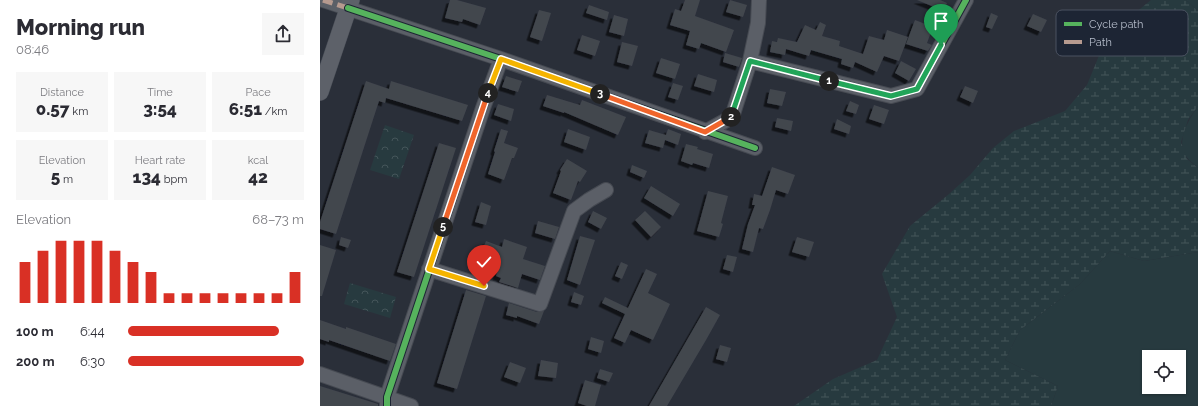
<!DOCTYPE html>
<meta charset="utf-8">
<style>
:root{--surface:#fff;--page:#f7f7f7;--text:#2b2b33;--muted:#7c7c81;--accent:#d93025}
body{margin:0;font-family:Raleway,sans-serif;background:var(--page);color:var(--text);height:100vh;display:flex;flex-direction:column;font-size:15px;white-space:nowrap}
*{box-sizing:border-box;margin:0}
p{font-size:13px;color:var(--muted)}
.icon{flex:none;width:22px;height:22px;fill:none;stroke:currentColor;stroke-width:2;stroke-linecap:round;stroke-linejoin:round}
.map{position:relative;flex:1;overflow:hidden}
.drawer{display:flex;flex-direction:column;background:var(--surface);width:320px}
.drawer>*{flex:none}
.controls{position:absolute;left:822px;top:350px;display:grid;gap:8px}
.controls a{display:grid;place-items:center;width:44px;height:44px;border-radius:0px;background:var(--surface);box-shadow:0 1px 3px #0004;font-size:20px}
.pin{position:absolute;display:grid;place-items:center;width:34px;height:34px;color:#fff;margin:-41px -17px;border-radius:50% 50% 50% 0;rotate:-45deg;box-shadow:0 0 4px #0007}
.pin .icon{rotate:45deg}
.km{position:absolute;width:20px;height:20px;margin:-10px;border-radius:50%;background:#222;color:#fff;font-size:11px;line-height:20px;text-align:center}
.round{display:grid;place-items:center;flex:none;width:42px;height:42px;border-radius:0px;background:var(--page)}
.summary{display:flex;align-items:center;justify-content:space-between;height:68px;padding:0 16px}
h1{font-size:22px;font-weight:800;line-height:30px}
.figures{display:grid;grid-template-columns:repeat(3,1fr);gap:6px;height:68px;padding:4px 16px}
.figures div{display:grid;align-content:center;border-radius:0px;background:var(--page);text-align:center}
.figures b{font-size:17px;font-weight:800}
.figures small{font-size:11px;font-weight:400}
.figures p{font-size:11px}
.chart{height:112px;padding:8px 16px}
.chart p{display:flex;justify-content:space-between}
.chart svg{width:100%;height:72px;margin-top:4px;stroke:var(--accent);stroke-width:6}
ul{padding:0 16px;list-style:none;font-size:13px}
li{display:grid;grid-template-columns:64px 48px 1fr;align-items:center;height:30px}
li i{height:10px;border-radius:5px;background:var(--accent)}
main{display:flex;flex:1;min-height:0}
.map>svg:first-child{display:block}
</style>
<main>
<section class="drawer">
<div class="summary"><div><h1>Morning run</h1><p>08:46</p></div><a class="round"><svg class="icon" aria-label="share" viewBox="0 0 24 24"><path d="M12 15V3M7 8l5-5 5 5M5 13v7h14v-7"/></svg></a></div>
<div class="figures">
<div><p>Distance</p><b>0.57<small> km</small></b></div>
<div><p>Time</p><b>3:54</b></div>
<div><p>Pace</p><b>6:51<small> /km</small></b></div>
</div>
<div class="figures">
<div><p>Elevation</p><b>5<small> m</small></b></div>
<div><p>Heart rate</p><b>134<small> bpm</small></b></div>
<div><p>kcal</p><b>42</b></div>
</div>
<div class="chart"><p><span>Elevation</span>68–73 m</p>
<svg viewBox="0 0 160 44" preserveAspectRatio="none"><path d="M5 44V19M15 44V12M25 44V6M35 44V6M45 44V6M55 44V12M65 44V19M75 44V25M85 44V38M95 44V38M105 44V38M115 44V38M125 44V38M135 44V38M145 44V38M155 44V25"/></svg>
</div>
<ul>
<li><b>100 m</b>6:44<i style="width:86%"></i></li>
<li><b>200 m</b>6:30<i style="width:100%"></i></li>
</ul>
</section>
<div class="map">
<svg width="878" height="406" viewBox="0 0 878 406">
<defs>
<pattern id="wetland-marsh" width="20" height="14" patternUnits="userSpaceOnUse"><rect width="20" height="14" fill="#273a3f"/><path d="M1 5h8M5 5V1M11 12h8M15 12V8" fill="none" stroke="#445559"/></pattern>
<pattern id="park-crowns" width="20" height="18" patternUnits="userSpaceOnUse"><rect width="20" height="18" fill="#273a3f"/><path d="M2 6a3 3 0 1 1 6 0M12 15a3 3 0 1 1 6 0" fill="none" stroke="#445559"/></pattern>
<filter id="shadow"><feDropShadow dx="-3.5" dy="3.5" stdDeviation="0" flood-color="#0009"/></filter>
</defs>
<rect width="100%" height="100%" fill="#2a2f39"/>
<!-- green -->
<path fill="#273a3f" fill-rule="evenodd" d="M866 0H878V11Z
M878 106V168C875 165 871 162 868 159 854 142 868 121 878 106Z
M790 251 824 261 878 252V406H731L738 386 685 360 700 330 760 284ZM829 357H859V387H829Z"/>
<!-- wetland -->
<path fill="url(#wetland-marsh)" d="M831 0H866L878 11V106L868 120 861 142 867 159 878 168V252L824 261 790 251 760 284 700 330 685 360 738 386 731 406H474L513 379 557 360 577 317 562 274 590 226 629 194 650 175 673 148 694 131 745 111 767 85 787 36Z"/>
<!-- park -->
<path fill="url(#park-crowns)" d="M65 125 94 135 79 179 50 170Z
M30 283 76 297 70 318 24 304Z"/>
<!-- building -->
<path fill="#42464e" filter="url(#shadow)" d="M130 0H137L166 8 160 25 143 19 142 22 125 18Z
M365 0H380L375 16 414 30 406 52 381 43 379 49 366 45 370 31 350 25 355 9 361 11Z
M410 0 427 5 423 17 406 12Z
M597 0H620L627 3 624 11Z
M269 5 289 12 287 20 266 13Z
M219 10 231 13 222 41 210 37Z
M671 13 678 16 672 29 666 27Z
M713 14 727 20 721 32 707 26Z
M294 15 308 19 304 36 289 32Z
M595 20 613 27 607 43 612 45 608 51 586 44Z
M500 22 506 25 502 36 520 41 519 46 543 54 549 36 564 40 567 30 588 37 579 61 564 56 557 72 535 62 533 68 521 64 522 59 491 50 489 56 466 49 465 55 450 52 452 41 457 42 458 38 477 42 485 25 496 30Z
M262 35 280 41 275 56 257 50Z
M302 42 318 46 312 66 297 62Z
M405 53 422 58 419 67 403 62Z
M341 58 360 64 355 79 336 73Z
M581 61 596 69 589 81 575 73Z
M378 74 397 80 394 92 374 86Z
M186 76 202 81 198 92 182 87Z
M46 81 69 89 71 81 148 105 142 121 66 98 65 103 59 101 16 234 0 229V222Z
M353 83 363 86 358 100 348 97Z
M645 86 658 91 653 103 640 97Z
M450 89 466 92 462 106 447 103Z
M227 95 260 105 262 100 306 117 298 135 244 112V113L223 106Z
M530 101 539 105 536 114 526 111Z
M178 104 194 109 191 121 174 115Z
M554 105 569 110 564 124 549 119Z
M457 118 473 121 471 131 455 127Z
M517 119 531 126 529 134 514 129Z
M181 129 188 131 184 143 198 148 194 158H192L184 180 168 174 175 152 174 151Z
M248 129 270 137 266 150 244 142Z
M348 129 361 134 358 145 345 140 343 148 325 143 329 130 346 135Z
M119 143 136 148 94 277 77 272Z
M366 144 378 147 377 149 393 154 389 168 373 163 372 165 361 161Z
M247 159 267 171 260 182 258 181 251 200 233 193 241 171 240 170Z
M312 165 327 171 324 178 310 172Z
M452 167 475 175 468 194 456 190 450 210 443 229 439 228 433 252 422 249 428 224 435 205H432L434 194 442 196Z
M331 186 360 204 353 216 324 198Z
M388 191 408 196 401 223 403 224 399 237 377 231Z
M161 202 171 206 166 225 155 222Z
M273 211 287 218 281 229 268 222Z
M325 211 341 227 331 237 315 220Z
M218 221 239 227 235 239 215 233Z
M260 236 275 240 260 285 247 280Z
M21 237 31 240 28 248 19 245Z
M477 237 494 242 489 257 472 252Z
M184 239 207 247 203 259 225 266 220 280 202 274 198 288 179 282 181 278 176 276 180 263 176 262 178 255 163 249 166 241 182 247Z
M0 245 16 250 2 296H0Z
M407 255 417 257 413 272 403 269Z
M301 262 308 265 302 279 295 276Z
M326 269 337 274 328 293 350 304 333 340 311 330 305 343 294 338 305 314 282 303 285 297 308 308Z
M146 290 166 296 137 389 117 383Z
M254 292 264 296 261 305 251 302Z
M189 303 217 312 224 311 219 324 197 316V318L186 315Z
M386 307 400 315 386 340 347 406H329Z
M0 320 26 329V327L76 344 70 361 9 340V342L0 339Z
M271 337 284 341 281 353 268 349Z
M400 345 411 348 407 362 396 359Z
M221 360 238 363 236 378 218 376Z
M190 362 206 368 200 383 184 377Z
M280 369 293 373 289 382 277 378Z
M265 380 281 385 275 406H267L258 403Z
M0 386 58 404V406H0Z"/>
<g fill="none" stroke-linecap="round" stroke-linejoin="round">
<defs>
<path id="minor" d="M3 0 181 59 435 148
M430 61 571 96 597 89 646 0
M385 132 412 117 430 61 438 23 439 0
M109 269 220 304 254 211 269 200 286 190
M0 374 91 406
M67 406V397L163 108 181 59"/>
<path id="major" d="M0 92 31 0"/>
</defs>
<!-- minor casing -->
<use href="#minor" stroke="#464a52" stroke-width="16"/>
<!-- major casing -->
<use href="#major" stroke="#454a53" stroke-width="18"/>
<!-- minor -->
<use href="#minor" stroke="#5b5f67" stroke-width="14"/>
<!-- major -->
<use href="#major" stroke="#5d6169" stroke-width="17"/>
<!-- quiet -->
<path stroke="#b69a8f" stroke-width="5" stroke-dasharray="10 5" stroke-linecap="butt" d="M3 0 28 8"/>
<defs>
<path id="cycleway" d="M28 8 181 59 435 148
M430 61 571 96 597 89 646 0
M67 406V397L163 108 181 59"/>
</defs>
<!-- cycleway casing -->
<use href="#cycleway" stroke="#1d2534" stroke-width="8"/>
<!-- cycleway -->
<use href="#cycleway" stroke="#56b35d" stroke-width="6"/>
</g>
<g fill="none" stroke-linecap="round" stroke-linejoin="round">
<defs>
<path id="split-1" d="M509 81 571 96 597 89 621 45"/>
<path id="split-2" d="M411 117 430 61 509 81"/>
<path id="split-3" d="M280 94 385 132 411 117"/>
<path id="split-4" d="M168 93 181 59 280 94"/>
<path id="split-5" d="M123 227 168 93"/>
<path id="split-6" d="M123 227 109 269 164 286"/>
</defs>
<!-- split-1 casing -->
<use href="#split-1" stroke="#fff" stroke-width="8"/>
<!-- split-2 casing -->
<use href="#split-2" stroke="#fff" stroke-width="8"/>
<!-- split-3 casing -->
<use href="#split-3" stroke="#fff" stroke-width="8"/>
<!-- split-4 casing -->
<use href="#split-4" stroke="#fff" stroke-width="8"/>
<!-- split-5 casing -->
<use href="#split-5" stroke="#fff" stroke-width="8"/>
<!-- split-6 casing -->
<use href="#split-6" stroke="#fff" stroke-width="8"/>
<!-- split-1 -->
<use href="#split-1" stroke="#22a559" stroke-width="5"/>
<!-- split-2 -->
<use href="#split-2" stroke="#22a559" stroke-width="5"/>
<!-- split-3 -->
<use href="#split-3" stroke="#f0652b" stroke-width="5"/>
<!-- split-4 -->
<use href="#split-4" stroke="#f5b400" stroke-width="5"/>
<!-- split-5 -->
<use href="#split-5" stroke="#f0652b" stroke-width="5"/>
<!-- split-6 -->
<use href="#split-6" stroke="#f5b400" stroke-width="5"/>
</g>
<!-- legend -->
<rect x="736" y="10" width="132" height="46" rx="6" fill="#1d2534" stroke="#4b5261" stroke-width="1"/>
<rect x="744" y="22" width="18" height="4" fill="#56b35d"/>
<rect x="744" y="40" width="18" height="4" fill="#b69a8f"/>
<g font-size="11" fill="#b5bcca">
<text x="769" y="28">Cycle path</text>
<text x="769" y="46">Path</text>
</g>
</svg>
<div class="controls">
<a><svg class="icon" aria-label="locate" viewBox="0 0 24 24"><circle cx="12" cy="12" r="6"/><path d="M12 2v4M12 18v4M2 12h4M18 12h4"/></svg></a>
</div>
<div class="pin" style="left:621px;top:45px;background:#1e9e55"><svg class="icon" aria-label="arrive" viewBox="0 0 24 24"><path d="M6 21V4h12l-3 4 3 4H6"/></svg></div>
<div class="pin" style="left:164px;top:286px;background:#d93025"><svg class="icon" aria-label="check" viewBox="0 0 24 24"><path d="M5 12l5 5 9-10"/></svg></div>
<b class="km" style="left:509px;top:81px">1</b>
<b class="km" style="left:411px;top:117px">2</b>
<b class="km" style="left:280px;top:94px">3</b>
<b class="km" style="left:168px;top:93px">4</b>
<b class="km" style="left:123px;top:227px">5</b>
</div>
</main>
